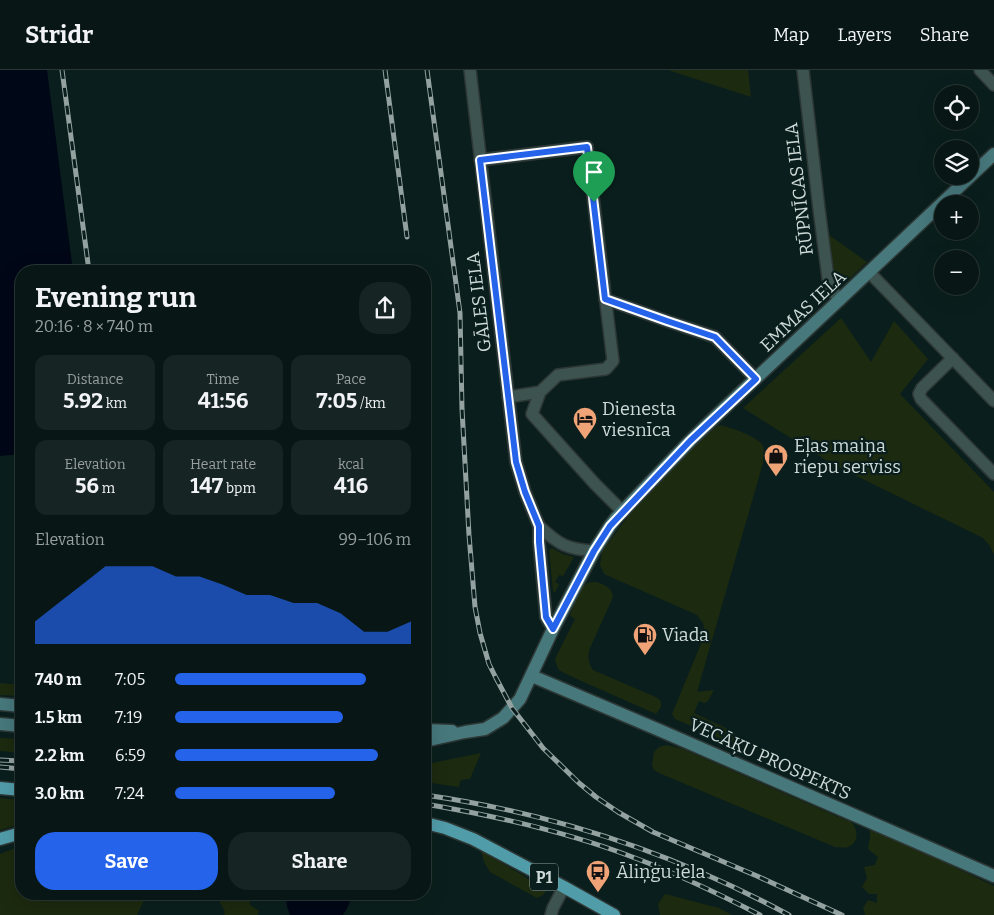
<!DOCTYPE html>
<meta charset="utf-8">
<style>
:root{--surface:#081716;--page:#162423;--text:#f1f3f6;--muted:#989fa1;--line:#293635;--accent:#2563eb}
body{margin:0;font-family:Bitter,serif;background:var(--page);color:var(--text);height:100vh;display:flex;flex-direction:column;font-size:19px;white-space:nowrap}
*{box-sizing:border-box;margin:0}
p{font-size:16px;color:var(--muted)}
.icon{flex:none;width:28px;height:28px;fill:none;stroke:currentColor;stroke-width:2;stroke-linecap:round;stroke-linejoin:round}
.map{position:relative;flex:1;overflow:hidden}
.panel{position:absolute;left:15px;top:195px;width:416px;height:635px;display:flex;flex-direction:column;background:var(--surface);border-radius:20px;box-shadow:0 5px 20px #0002,0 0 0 1px var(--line)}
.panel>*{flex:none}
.buttons{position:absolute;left:934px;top:15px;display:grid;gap:10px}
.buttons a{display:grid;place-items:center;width:45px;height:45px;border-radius:50%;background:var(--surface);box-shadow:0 5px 20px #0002,0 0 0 1px var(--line);font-size:25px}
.pin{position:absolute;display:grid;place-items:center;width:42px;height:42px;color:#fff;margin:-51px -21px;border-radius:50% 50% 50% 0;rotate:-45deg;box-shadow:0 0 5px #0007}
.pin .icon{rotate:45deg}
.round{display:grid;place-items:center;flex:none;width:52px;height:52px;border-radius:20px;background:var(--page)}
.headline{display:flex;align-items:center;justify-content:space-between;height:85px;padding:0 20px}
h1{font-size:28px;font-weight:700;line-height:38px}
.stats{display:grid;grid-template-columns:repeat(3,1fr);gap:8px;height:85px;padding:5px 20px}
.stats div{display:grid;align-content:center;border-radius:12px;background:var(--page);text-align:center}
.stats b{font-size:21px;font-weight:700}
.stats small{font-size:14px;font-weight:400}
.stats p{font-size:14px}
.chart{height:140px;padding:10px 20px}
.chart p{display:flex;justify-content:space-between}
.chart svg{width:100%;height:90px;margin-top:5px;fill:var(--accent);opacity:.7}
.button{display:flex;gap:10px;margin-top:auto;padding:10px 20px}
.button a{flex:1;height:58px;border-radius:20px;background:var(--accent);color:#fff;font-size:20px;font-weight:700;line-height:58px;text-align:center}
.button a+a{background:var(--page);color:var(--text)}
ul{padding:0 20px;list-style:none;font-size:16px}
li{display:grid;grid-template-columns:80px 60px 1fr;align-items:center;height:38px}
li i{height:12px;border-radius:6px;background:var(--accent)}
header{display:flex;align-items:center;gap:30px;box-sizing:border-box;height:70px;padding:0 25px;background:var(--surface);border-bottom:1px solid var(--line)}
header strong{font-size:24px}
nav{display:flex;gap:28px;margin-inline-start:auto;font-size:18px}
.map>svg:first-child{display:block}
</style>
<header>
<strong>Stridr</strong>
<nav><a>Map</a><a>Layers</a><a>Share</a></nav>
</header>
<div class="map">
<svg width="994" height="845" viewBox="0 0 994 845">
<rect width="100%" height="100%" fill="#0a1f1d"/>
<!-- green -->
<path fill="#1c2a0f" d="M668 0H748L751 27Z
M829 165 867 192 848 210 843 211 838 208 834 211Z
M841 248 871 292 894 251 928 289 900 324 994 422V485L990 476 983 468 832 394 743 338Z
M718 355C728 356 759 367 763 376 765 381 763 388 763 393L697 622 714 620 708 631 705 633 699 631 694 643 734 662 736 665 733 674 675 649 672 644 705 564 703 553 697 545 604 504 600 495 602 482 642 427Z
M552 478 563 484 574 487 563 506 559 505 555 512 559 514 555 523 553 521 549 480Z
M597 512C605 515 612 518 613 527L590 578C587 587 588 592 593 600L658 628 661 632V637L656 644 568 605 559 600 557 596 555 589 575 549 570 546C573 537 579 517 588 513 591 512 594 512 597 512Z
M0 613 21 615V626L0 625Z
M0 668 21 669V683L0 681Z
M667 675 683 679 843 749C846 750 849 751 851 752 858 758 859 771 850 776 845 779 840 777 835 777L659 703 654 700 652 695 654 682 659 677Z
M481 683 470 709H465L460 711 459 717 425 712V693H432Z
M0 728 21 730V754L0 760Z
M870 757 994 816V845H865L863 838 868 830 877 833V824H869L862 817 867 808 864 797 875 795 878 787 868 779 870 766Z
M21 776V824H173L146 826 137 845H0V784Z
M481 781 519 803 546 821 543 825 537 828 490 802 484 792Z
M216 824H254L249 834 259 841 258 845H224L225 842Z
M665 824 719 838 732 845H660L658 834Z"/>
<!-- water -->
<path fill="#000716" d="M0 0H47L73 201H21V384L0 386Z
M288 824H354V827L352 829 347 827 350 831C350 833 345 842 343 845H290C287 837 285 832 288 824Z"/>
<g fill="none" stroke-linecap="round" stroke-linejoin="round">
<defs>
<path id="minor" d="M470 0 516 392 525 422 539 456V472L546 547 553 559
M803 0 819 139 828 208 831 219 840 230
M980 0 994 15
M480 90 587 77 613 291 606 299 558 305 540 322 508 327
M869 202 994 331
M605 229 667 251 715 267 756 309
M953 288 922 318 919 324 921 329 994 404
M540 322 532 344 595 414 623 442
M539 456C559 475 567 479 594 481
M551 845 553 838 564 817"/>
<path id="secondary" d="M532 606 659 660 994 806
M0 634 21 636
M0 654 21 656
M425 660 452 661
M425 671 465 662 485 659 503 648 520 629 553 559 584 500 594 481 610 456 616 448 690 371 718 344 869 202 994 84"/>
<path id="primary" d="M0 718 21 720
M425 753 445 758 473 769 564 817 614 845
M0 769 21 763"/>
</defs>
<!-- minor casing -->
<use href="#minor" stroke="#2d3735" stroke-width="14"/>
<!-- secondary casing -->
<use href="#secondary" stroke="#2d3735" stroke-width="15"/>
<!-- primary casing -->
<use href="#primary" stroke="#2d3735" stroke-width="15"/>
<!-- minor -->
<use href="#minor" stroke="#3d5350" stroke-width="11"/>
<!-- secondary -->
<use href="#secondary" stroke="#47787c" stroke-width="12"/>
<!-- primary -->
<use href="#primary" stroke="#519ca9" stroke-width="12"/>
<defs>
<path id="rail" d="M62 0 89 201
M385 0 407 167
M427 0 460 243 462 339 469 465 475 537 480 563 489 594 496 608 512 638 543 678 579 713 596 727 618 742 653 762 757 806 842 845
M0 690 21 691
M0 697 21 699
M425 725C552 743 676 784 789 845
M425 734C496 746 568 762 635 788 678 804 719 824 760 845"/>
</defs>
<!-- rail casing -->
<use href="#rail" stroke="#93a2a0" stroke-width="5"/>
<!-- rail -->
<use href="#rail" stroke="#0a1f1d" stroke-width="3" stroke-dasharray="9" stroke-linecap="butt"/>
</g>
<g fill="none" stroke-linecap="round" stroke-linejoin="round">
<defs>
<path id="route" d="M587 77 605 229 667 251 715 267 756 309 690 371 610 456 594 481 553 559 546 547 539 472V456L525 422 516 392 480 90Z"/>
</defs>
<!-- route casing -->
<use href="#route" stroke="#fff" stroke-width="10"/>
<!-- route -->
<use href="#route" stroke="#2563eb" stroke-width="6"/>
</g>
<!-- icons -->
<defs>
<symbol id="hotel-pin" viewBox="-11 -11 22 30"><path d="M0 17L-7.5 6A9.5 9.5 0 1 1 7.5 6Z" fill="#efa376" stroke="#0a1f1d"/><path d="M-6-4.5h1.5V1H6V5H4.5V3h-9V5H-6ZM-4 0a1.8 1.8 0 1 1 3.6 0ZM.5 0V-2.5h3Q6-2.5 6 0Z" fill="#111"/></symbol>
<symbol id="shop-pin" viewBox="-11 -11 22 30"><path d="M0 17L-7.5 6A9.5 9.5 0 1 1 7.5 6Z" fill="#efa376" stroke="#0a1f1d"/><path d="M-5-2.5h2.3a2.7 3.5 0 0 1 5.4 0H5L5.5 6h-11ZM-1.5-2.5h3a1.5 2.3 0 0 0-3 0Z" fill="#111"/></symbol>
<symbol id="fuel-pin" viewBox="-11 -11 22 30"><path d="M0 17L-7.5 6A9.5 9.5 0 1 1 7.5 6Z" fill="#efa376" stroke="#0a1f1d"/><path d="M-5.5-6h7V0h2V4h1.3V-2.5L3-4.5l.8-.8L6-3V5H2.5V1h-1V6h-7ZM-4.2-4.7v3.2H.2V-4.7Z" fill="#111"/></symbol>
<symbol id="bus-pin" viewBox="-11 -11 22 30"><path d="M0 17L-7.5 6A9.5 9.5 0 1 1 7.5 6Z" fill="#efa376" stroke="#0a1f1d"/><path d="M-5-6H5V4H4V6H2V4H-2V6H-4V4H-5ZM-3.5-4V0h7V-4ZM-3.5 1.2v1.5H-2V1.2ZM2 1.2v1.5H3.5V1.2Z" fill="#111"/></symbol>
</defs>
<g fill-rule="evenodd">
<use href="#hotel-pin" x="571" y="335" width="28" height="38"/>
<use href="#shop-pin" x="762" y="372" width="28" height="38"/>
<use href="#fuel-pin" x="631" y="551" width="28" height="38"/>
<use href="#bus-pin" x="584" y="788" width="28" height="38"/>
</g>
<g text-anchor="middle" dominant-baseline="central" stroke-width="4.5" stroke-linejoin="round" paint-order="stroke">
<!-- shield labels -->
<rect fill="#0a1f1d" stroke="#92a2a0" stroke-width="1" x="530" y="793.5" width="28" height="27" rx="4"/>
<g font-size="16" font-weight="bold" fill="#cddad8">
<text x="544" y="807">P1</text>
</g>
<!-- street labels -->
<g font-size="18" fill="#cddad8" stroke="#0a1f1d">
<text transform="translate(799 119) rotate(-97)">RŪPNĪCAS IELA</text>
<text transform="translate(479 232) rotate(-97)">GĀLES IELA</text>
<text transform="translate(803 241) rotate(-43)">EMMAS IELA</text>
<text transform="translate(770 689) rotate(24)">VECĀĶU PROSPEKTS</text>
</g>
<!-- poi labels -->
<g font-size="18" fill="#cddad8" stroke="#0a1f1d" text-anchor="start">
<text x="602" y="339">Dienesta<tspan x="602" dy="21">viesnīca</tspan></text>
<text x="794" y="376">Eļas maiņa<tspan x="794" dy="21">riepu serviss</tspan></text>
<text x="662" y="565">Viada</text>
<text x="616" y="802">Āliņģu iela</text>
</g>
</g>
</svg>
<div class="buttons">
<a><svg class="icon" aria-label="locate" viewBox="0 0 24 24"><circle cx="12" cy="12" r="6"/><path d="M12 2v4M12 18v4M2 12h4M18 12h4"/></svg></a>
<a><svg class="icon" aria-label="layers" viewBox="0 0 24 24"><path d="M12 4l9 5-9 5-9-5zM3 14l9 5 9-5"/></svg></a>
<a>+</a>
<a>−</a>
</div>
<div class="pin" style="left:594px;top:132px;background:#1e9e55"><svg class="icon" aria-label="arrive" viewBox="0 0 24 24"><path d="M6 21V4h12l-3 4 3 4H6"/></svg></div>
<section class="panel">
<div class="headline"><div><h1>Evening run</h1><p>20:16 · 8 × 740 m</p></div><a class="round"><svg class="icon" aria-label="share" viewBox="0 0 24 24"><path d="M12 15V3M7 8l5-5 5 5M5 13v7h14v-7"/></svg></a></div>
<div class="stats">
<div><p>Distance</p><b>5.92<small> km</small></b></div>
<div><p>Time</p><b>41:56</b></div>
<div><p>Pace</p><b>7:05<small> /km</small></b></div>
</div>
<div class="stats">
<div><p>Elevation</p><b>56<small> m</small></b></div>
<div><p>Heart rate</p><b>147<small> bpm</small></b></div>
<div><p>kcal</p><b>416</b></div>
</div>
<div class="chart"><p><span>Elevation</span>99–106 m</p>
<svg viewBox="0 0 160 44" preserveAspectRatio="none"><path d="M0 44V33L10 24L20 15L30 6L40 6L50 6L60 11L70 11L80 15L90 20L100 20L110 24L120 24L130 29L140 38L150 38L160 33V44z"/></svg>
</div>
<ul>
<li><b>740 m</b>7:05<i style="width:81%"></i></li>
<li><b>1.5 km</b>7:19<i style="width:71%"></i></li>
<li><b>2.2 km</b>6:59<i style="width:86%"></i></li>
<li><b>3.0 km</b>7:24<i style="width:68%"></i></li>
</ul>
<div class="button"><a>Save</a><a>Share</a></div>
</section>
</div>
